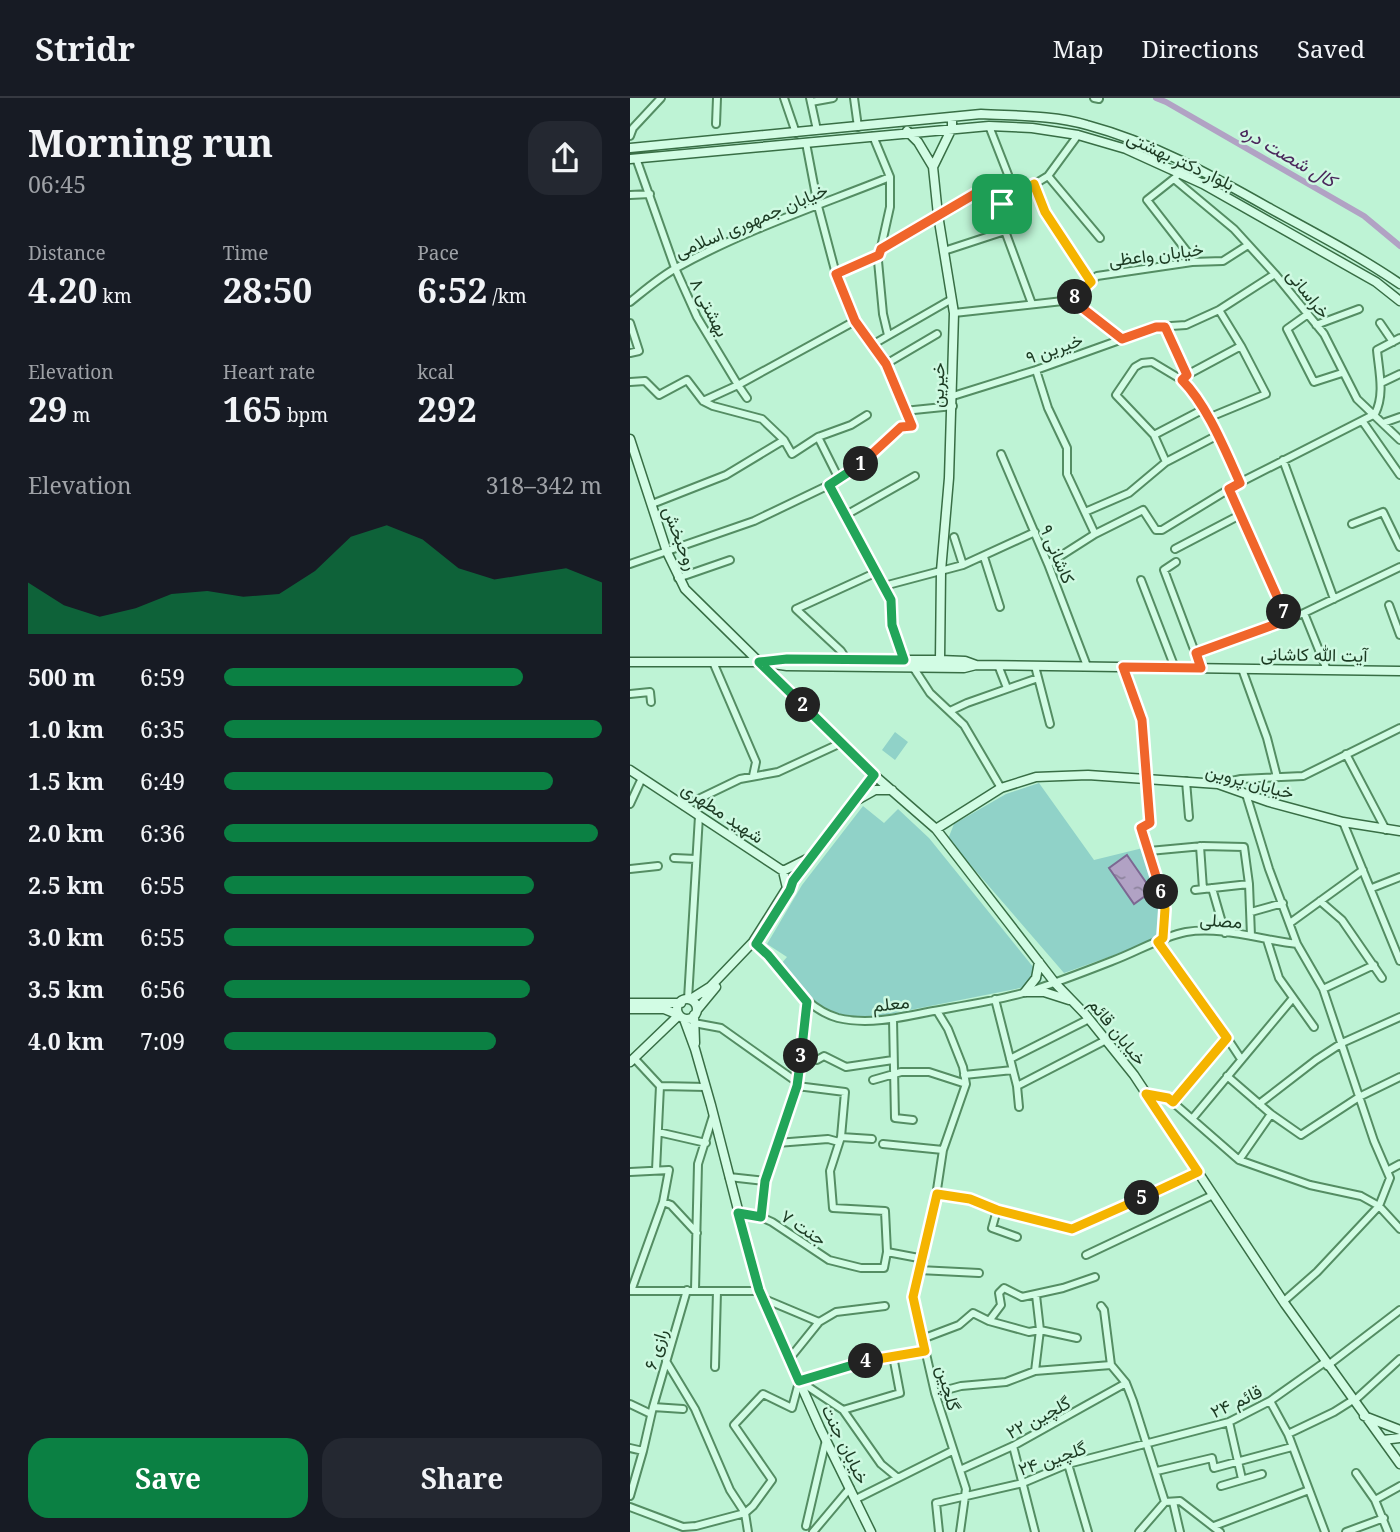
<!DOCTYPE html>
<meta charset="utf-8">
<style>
:root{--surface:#171b24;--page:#242831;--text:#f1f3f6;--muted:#9ea1a6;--line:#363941;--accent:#0b8043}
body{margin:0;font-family:"Noto Serif",Vazirmatn,serif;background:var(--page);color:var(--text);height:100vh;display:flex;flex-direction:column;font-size:26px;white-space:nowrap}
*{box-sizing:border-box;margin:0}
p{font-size:23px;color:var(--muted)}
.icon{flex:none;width:38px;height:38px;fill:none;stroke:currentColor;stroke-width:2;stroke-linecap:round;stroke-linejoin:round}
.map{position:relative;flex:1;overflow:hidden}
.side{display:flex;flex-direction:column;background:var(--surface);width:630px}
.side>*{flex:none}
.pin{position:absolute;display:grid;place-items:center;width:60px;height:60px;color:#fff;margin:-30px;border-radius:14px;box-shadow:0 4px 10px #0006}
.km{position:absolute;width:35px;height:35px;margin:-18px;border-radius:50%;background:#222;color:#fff;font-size:19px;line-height:35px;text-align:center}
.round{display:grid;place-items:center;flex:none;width:74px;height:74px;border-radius:21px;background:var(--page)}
.overview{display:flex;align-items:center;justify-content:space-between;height:119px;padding:0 28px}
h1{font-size:38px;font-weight:700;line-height:52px}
.figures{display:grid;grid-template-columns:repeat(3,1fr);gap:10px;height:119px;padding:7px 28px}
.figures div{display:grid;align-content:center}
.figures b{font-size:35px;font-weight:700}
.figures small{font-size:19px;font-weight:400}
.figures p{font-size:19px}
.chart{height:196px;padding:14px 28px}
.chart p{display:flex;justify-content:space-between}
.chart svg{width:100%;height:126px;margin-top:7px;fill:var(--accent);opacity:.7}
.button{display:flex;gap:14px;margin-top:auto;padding:14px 28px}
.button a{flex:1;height:80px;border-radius:21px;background:var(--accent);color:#fff;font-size:28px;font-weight:700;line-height:80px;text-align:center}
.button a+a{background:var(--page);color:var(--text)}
ul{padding:0 28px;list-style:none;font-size:23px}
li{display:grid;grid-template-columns:112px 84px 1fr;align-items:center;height:52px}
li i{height:18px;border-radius:9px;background:var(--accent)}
header{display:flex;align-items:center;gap:42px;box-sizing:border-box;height:98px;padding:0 35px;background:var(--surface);border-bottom:2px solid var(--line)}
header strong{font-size:33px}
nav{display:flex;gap:38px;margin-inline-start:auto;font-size:24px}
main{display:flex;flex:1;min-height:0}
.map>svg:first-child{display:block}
</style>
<header>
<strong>Stridr</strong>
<nav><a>Map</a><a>Directions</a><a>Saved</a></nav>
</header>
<main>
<section class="side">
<div class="overview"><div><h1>Morning run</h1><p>06:45</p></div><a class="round"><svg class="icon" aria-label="share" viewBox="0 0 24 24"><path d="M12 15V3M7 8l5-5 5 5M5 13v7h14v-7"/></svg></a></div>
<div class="figures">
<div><p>Distance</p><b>4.20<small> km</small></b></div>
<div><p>Time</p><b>28:50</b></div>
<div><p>Pace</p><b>6:52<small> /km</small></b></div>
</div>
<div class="figures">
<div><p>Elevation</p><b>29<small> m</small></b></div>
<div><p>Heart rate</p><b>165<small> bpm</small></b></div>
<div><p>kcal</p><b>292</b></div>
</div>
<div class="chart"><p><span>Elevation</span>318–342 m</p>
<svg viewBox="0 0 160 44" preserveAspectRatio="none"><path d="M0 44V26L10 34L20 38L30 35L40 30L50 29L60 31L70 30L80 22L90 10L100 6L110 11L120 21L130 25L140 23L150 21L160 26V44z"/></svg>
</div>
<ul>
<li><b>500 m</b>6:59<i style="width:79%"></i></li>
<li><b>1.0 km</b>6:35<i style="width:100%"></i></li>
<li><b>1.5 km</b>6:49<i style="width:87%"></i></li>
<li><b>2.0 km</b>6:36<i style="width:99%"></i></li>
<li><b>2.5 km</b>6:55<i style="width:82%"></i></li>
<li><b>3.0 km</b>6:55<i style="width:82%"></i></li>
<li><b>3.5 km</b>6:56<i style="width:81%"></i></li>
<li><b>4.0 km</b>7:09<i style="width:72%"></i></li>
</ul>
<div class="button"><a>Save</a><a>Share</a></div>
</section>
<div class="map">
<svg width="770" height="1434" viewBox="0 0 770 1434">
<defs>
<pattern id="water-ripples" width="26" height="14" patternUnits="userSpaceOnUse" patternTransform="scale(1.75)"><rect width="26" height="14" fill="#b1a2c4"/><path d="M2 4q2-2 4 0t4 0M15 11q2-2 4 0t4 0" fill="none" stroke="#8f859f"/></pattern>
</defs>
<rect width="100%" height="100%" fill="#bef3d5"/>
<!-- green -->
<path fill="#90d2c8" d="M265 634 278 644 265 662 252 652Z
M409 685 464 762 517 749 533 808 532 840 434 875 318 741 324 726 376 696Z
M233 708 254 725 268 711 299 740 412 880 410 886 245 919 211 918 180 902 150 867 157 859 137 846 172 787Z"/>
<!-- water -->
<path fill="url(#water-ripples)" stroke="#7c6892" stroke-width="2" d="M497 757 522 793 504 806 479 770Z"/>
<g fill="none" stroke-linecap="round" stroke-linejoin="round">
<!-- canal -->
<path stroke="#b1a2c4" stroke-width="6" d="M526 0 536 4 734 118 770 148"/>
<defs>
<path id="street" d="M154 0 166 35
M180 0 187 32
M224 0 228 29
M464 0 469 1
M181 4 203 0
M86 26 87 0
M359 28 386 97
M0 38 3 30 31 0
M243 38 260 79V109L248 163 253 216 258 237
M6 60 45 170 67 219 108 287 73 303
M418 78 470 140
M546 79 517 102 559 156 562 164
M544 81 604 131 645 176 694 236 727 301 770 342
M404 86 415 114 461 184
M0 97 20 96
M251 151 360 87 372 106 418 78 448 37
M314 153 375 133 402 206
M206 176 249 157
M442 202 467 178 562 164 593 163 618 147
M442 202 492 241
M0 204C15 192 31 178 48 169 115 132 190 107 260 79
M324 215 442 202
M678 216 657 231 684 284 712 275
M0 225 9 253 0 255
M750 225 763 244
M686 227 729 211
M535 230 557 277
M242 247 322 201
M256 266 307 236
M406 272 418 310 437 350V376L465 436
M552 282 557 277 611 248
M0 284 15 283 29 297 57 282 73 303 83 308 132 321 154 342 162 356 188 339 209 381
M751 285 770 276
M323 298 406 272 526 229 556 227 589 212 645 176
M117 300 108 287 225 223
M274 313 323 308
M578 320 636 296 611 248 589 212
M733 324 770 377
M753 325 770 319
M524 337 572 312
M188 339 221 327 237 317
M371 356 418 466 457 568
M653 362 704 501
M536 364 588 337
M199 387 261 502 262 527 274 562
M599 391 657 522
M22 406 96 377 154 342
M455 414 499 395 536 364 524 337 486 297 505 269 512 265 522 264 552 282 562 292 588 337 609 385
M216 417 285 378
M722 426 753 414 770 449
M324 439 333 467
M545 451 610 417
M354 459 370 509
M546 464 534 472 571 570
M0 466 124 423 199 387 232 366 271 329 282 328 256 266 225 223 206 176 188 108 176 45
M418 466 465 436 513 412 526 432H532L609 385 745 316C755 296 749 274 747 252L770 240
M48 480 100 462
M511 482 545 570
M254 488 333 467 405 434
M759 507 770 537
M674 515 697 572
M566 555 674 515 770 469
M217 562 211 553 166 511 247 474
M83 564 126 664 123 678
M368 567 377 590
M405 568 420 626
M283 569 300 595 334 627 371 690
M493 569 512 622 520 725 511 730 535 811 533 840
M612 571 637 640 647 679
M0 596 20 594 21 604
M320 613 337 605 408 580
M716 656 756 732
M556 683 559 719
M588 686 611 681 673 678 770 630
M616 696 639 771 667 846 693 891 744 1043 760 1080 749 1108 687 1174 654 1203
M0 706 12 680
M54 708 110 681 148 674 211 645
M713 724 770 863
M570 748 573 791
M519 753 573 748 614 749 619 786 621 838
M44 760 66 761
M0 771 28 768
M582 790 595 835
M742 790 770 779
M565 792 619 786
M690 803 712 822 752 880
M621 814 653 805
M660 825 733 772
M637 842 649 880 684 929
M528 844 578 911 611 961
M126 846C153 870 171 910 208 920 237 927 269 920 298 914 331 908 365 903 397 894 426 885 454 874 482 863 507 854 530 839 556 834 592 828 631 842 667 846
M693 891 744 867
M58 901 69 718
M365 901 387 988 389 1009
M307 913 318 931 333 969 336 986 313 1052 303 1118 283 1199 305 1295 336 1391 330 1434
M263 921 265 1020 283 1022
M64 925 91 930 167 984
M171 957 187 962 194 958 216 969 263 962
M4 960 30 988 26 1072
M380 961 459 921
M334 977 383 972
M597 978 641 1016 671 1037 729 999 770 979
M243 982 271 974H299L336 986
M30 988 76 989
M167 988 215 994 211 1039 200 1073 203 1110 255 1113 257 1154
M387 988 476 942
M516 996 538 1000 609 1062 680 1087 731 1098 749 1108 770 1131
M543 1004 597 940
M629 1006 686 962 712 945 770 919
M562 1021 663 900
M28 1034 76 1045
M211 1039 242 1041
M147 1045 198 1041 209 1044
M253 1046 313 1052
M609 1062 641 1016
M757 1073 770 1066
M0 1074 39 1072 33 1104 1 1193
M99 1079 135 1083
M307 1095 340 1101 367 1112 442 1131 568 1075
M33 1104 41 1107 67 1135
M367 1112 362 1130 387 1139
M108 1115 131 1119 142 1124 199 1162 231 1170H254L257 1154 294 1161
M131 1119 135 1083 167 988 177 904
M456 1157 583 1097
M289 1172 349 1175
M65 1192 68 1066 83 1018
M0 1193H129
M132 1200 189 1224
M471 1208 474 1212 481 1267 496 1285 503 1303 535 1404
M359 1223 371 1207 369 1195 374 1190 392 1199 433 1190 465 1179
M292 1241 329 1227 343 1215 359 1223 399 1234 410 1232 447 1240
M160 1260 189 1224 206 1214 255 1208
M36 1263 65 1311 100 1392 115 1415 118 1434
M697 1268 770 1212
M85 1269 87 1193
M405 1273 410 1232 406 1197
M169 1283 249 1260 295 1253
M171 1284 213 1312 251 1366 268 1380
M305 1295 331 1288 376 1284 405 1273 481 1267
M640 1303 658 1336 695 1434
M724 1303 770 1261
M0 1306 21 1316
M23 1309 53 1311
M213 1312 270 1295 263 1258
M599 1324 612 1381
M658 1336 704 1314 723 1302
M383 1348 405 1434
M0 1350 13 1353
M438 1366 458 1434
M330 1372 383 1348 496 1285
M527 1373 582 1360 584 1370 662 1349
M726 1375 745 1402 758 1434
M591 1388 632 1376
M0 1398 13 1353 23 1309 57 1192
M226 1401 322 1353
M745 1402 770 1388
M535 1404 550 1403 590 1434
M543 1404 550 1434
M0 1409 53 1429 66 1428 115 1415 123 1408 142 1382 104 1327 133 1296 162 1310 169 1284
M176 1428 196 1342
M584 1428 679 1392
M183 1434 220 1390
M309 1434 306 1405 393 1385 438 1366 599 1324 640 1303 695 1264
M509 1434 535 1404
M716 1434 754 1420"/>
<path id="secondary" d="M277 33 288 44 303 69 308 117 324 215 319 380 311 473 310 562
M0 50 351 16C386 18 423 17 457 27 524 45 581 77 641 111 685 135 729 158 770 186
M0 61 359 28 402 30 448 37 496 51 573 86 746 184 770 203
M303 69 322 30V19
M0 341 37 454 55 491 244 677 306 731 425 885 455 916 504 977 655 1206 770 1366
M143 562H310L335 563 346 567
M0 564H130
M129 564 157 568 334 570 346 567 770 573
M0 672 153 773 157 790
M229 701 245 692H262
M306 731 371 690 406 679 458 677 588 686 639 704 713 724 770 733
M153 773 179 760
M395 894H414L439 902
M395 894 406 880 409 864
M61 901 80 889 123 844 157 790 244 677
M47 911a10 10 0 1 1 20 0a10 10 0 1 1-20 0Z
M0 905H51
M0 911H34L49 917 0 964
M67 912 86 889
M64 917 65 945
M54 921 65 951 81 1007 129 1193 190 1330 241 1434
M734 1318 770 1332
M753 1342 770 1340"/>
</defs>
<!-- street casing -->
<use href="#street" stroke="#548d63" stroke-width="10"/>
<!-- secondary casing -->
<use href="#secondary" stroke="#386e45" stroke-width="11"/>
<!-- street -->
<use href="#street" stroke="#d2fce4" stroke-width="6"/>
<!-- secondary -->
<use href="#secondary" stroke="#d2fce4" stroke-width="8"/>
</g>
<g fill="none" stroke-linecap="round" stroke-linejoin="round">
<defs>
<path id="split-1" d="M231 366 271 329 282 328 256 266 225 223 206 176 249 157 251 151 360 87 372 106"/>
<path id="split-2" d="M173 607 129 564 157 561 274 562 262 527 261 502 199 387 231 366"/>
<path id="split-3" d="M171 958 177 904 138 857 126 846 160 792 163 783 244 677 173 607"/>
<path id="split-4" d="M171 958 167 988 135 1083 131 1119 108 1115 129 1192 169 1283 236 1263"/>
<path id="split-5" d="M236 1263 295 1253 283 1199 307 1096 340 1101 367 1112 442 1131 512 1100"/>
<path id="split-6" d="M512 1100 568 1074 516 996 538 1000 543 1004 597 940 528 844 533 840 535 811 531 794"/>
<path id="split-7" d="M531 794 511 730 520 725 512 622 493 569 571 570 566 555 657 522 654 514"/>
<path id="split-8" d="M445 199 442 202 492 241 526 229H535L557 277 552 282C577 307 595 352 610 385L599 391 654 514"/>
<path id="split-9" d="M372 106 404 86 415 114 461 184 445 199"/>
</defs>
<!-- split-1 casing -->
<use href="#split-1" stroke="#fff" stroke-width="14"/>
<!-- split-2 casing -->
<use href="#split-2" stroke="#fff" stroke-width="14"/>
<!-- split-3 casing -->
<use href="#split-3" stroke="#fff" stroke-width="14"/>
<!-- split-4 casing -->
<use href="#split-4" stroke="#fff" stroke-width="14"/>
<!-- split-5 casing -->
<use href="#split-5" stroke="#fff" stroke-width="14"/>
<!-- split-6 casing -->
<use href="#split-6" stroke="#fff" stroke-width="14"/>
<!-- split-7 casing -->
<use href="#split-7" stroke="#fff" stroke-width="14"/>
<!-- split-8 casing -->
<use href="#split-8" stroke="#fff" stroke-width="14"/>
<!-- split-9 casing -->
<use href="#split-9" stroke="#fff" stroke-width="14"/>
<!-- split-1 -->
<use href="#split-1" stroke="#f0652b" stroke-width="9"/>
<!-- split-2 -->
<use href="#split-2" stroke="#22a559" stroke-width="9"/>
<!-- split-3 -->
<use href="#split-3" stroke="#22a559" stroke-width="9"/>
<!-- split-4 -->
<use href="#split-4" stroke="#22a559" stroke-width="9"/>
<!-- split-5 -->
<use href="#split-5" stroke="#f5b400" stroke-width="9"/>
<!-- split-6 -->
<use href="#split-6" stroke="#f5b400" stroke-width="9"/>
<!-- split-7 -->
<use href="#split-7" stroke="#f0652b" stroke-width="9"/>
<!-- split-8 -->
<use href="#split-8" stroke="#f0652b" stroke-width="9"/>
<!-- split-9 -->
<use href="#split-9" stroke="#f5b400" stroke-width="9"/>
</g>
<g text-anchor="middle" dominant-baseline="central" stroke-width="5" stroke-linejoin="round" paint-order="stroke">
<!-- street labels -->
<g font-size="18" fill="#1b3a22" stroke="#cef9e1">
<text transform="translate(551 62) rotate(25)">بلوار دکتر بهشتی</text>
<text transform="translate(121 122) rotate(-23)">خیابان جمهوری اسلامی</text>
<text transform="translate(526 156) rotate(-7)">خیابان واعظی</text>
<text transform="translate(679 195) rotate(51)">خراسانی</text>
<text transform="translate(80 209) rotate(63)">بهشتی ۸</text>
<text transform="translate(424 250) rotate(-20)">خیرین ۹</text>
<text transform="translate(307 287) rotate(-88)">خیرین</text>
<text transform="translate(51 440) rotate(69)">روحبخش</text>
<text transform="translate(428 456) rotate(67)">کاشانی ۹</text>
<text transform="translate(684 556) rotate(1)">آیت الله کاشانی</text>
<text transform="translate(620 683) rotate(15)">خیابان پروین</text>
<text transform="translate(93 714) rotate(34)">شهید مطهری</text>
<text transform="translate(591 822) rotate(4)">مصلی</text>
<text transform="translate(261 905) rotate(-6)">معلم</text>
<text transform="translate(488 933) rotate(51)">خیابان قائم</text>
<text transform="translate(174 1129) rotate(33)">جنت ۷</text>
<text transform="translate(25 1251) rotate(-73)">رازی ۶</text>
<text transform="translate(319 1290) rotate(75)">گلچین</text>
<text transform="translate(606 1303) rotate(-25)">قائم ۲۴</text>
<text transform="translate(408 1319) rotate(-28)">گلچین ۲۲</text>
<text transform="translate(216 1346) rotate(64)">خیابان جنت</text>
<text transform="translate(422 1360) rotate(-19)">گلچین ۲۴</text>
</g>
<!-- water labels -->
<g font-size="19" font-style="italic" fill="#4b285c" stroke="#cef9e1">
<text transform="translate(658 57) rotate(30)">کال شصت دره</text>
</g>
</g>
</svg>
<div class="pin" style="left:372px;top:106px;background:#1e9e55"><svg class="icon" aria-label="arrive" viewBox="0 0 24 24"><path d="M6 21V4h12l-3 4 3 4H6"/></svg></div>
<b class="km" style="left:231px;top:366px">1</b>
<b class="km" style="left:173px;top:607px">2</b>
<b class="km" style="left:171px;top:958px">3</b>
<b class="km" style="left:236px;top:1263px">4</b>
<b class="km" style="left:512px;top:1100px">5</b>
<b class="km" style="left:531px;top:794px">6</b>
<b class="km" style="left:654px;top:514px">7</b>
<b class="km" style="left:445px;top:199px">8</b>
</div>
</main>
